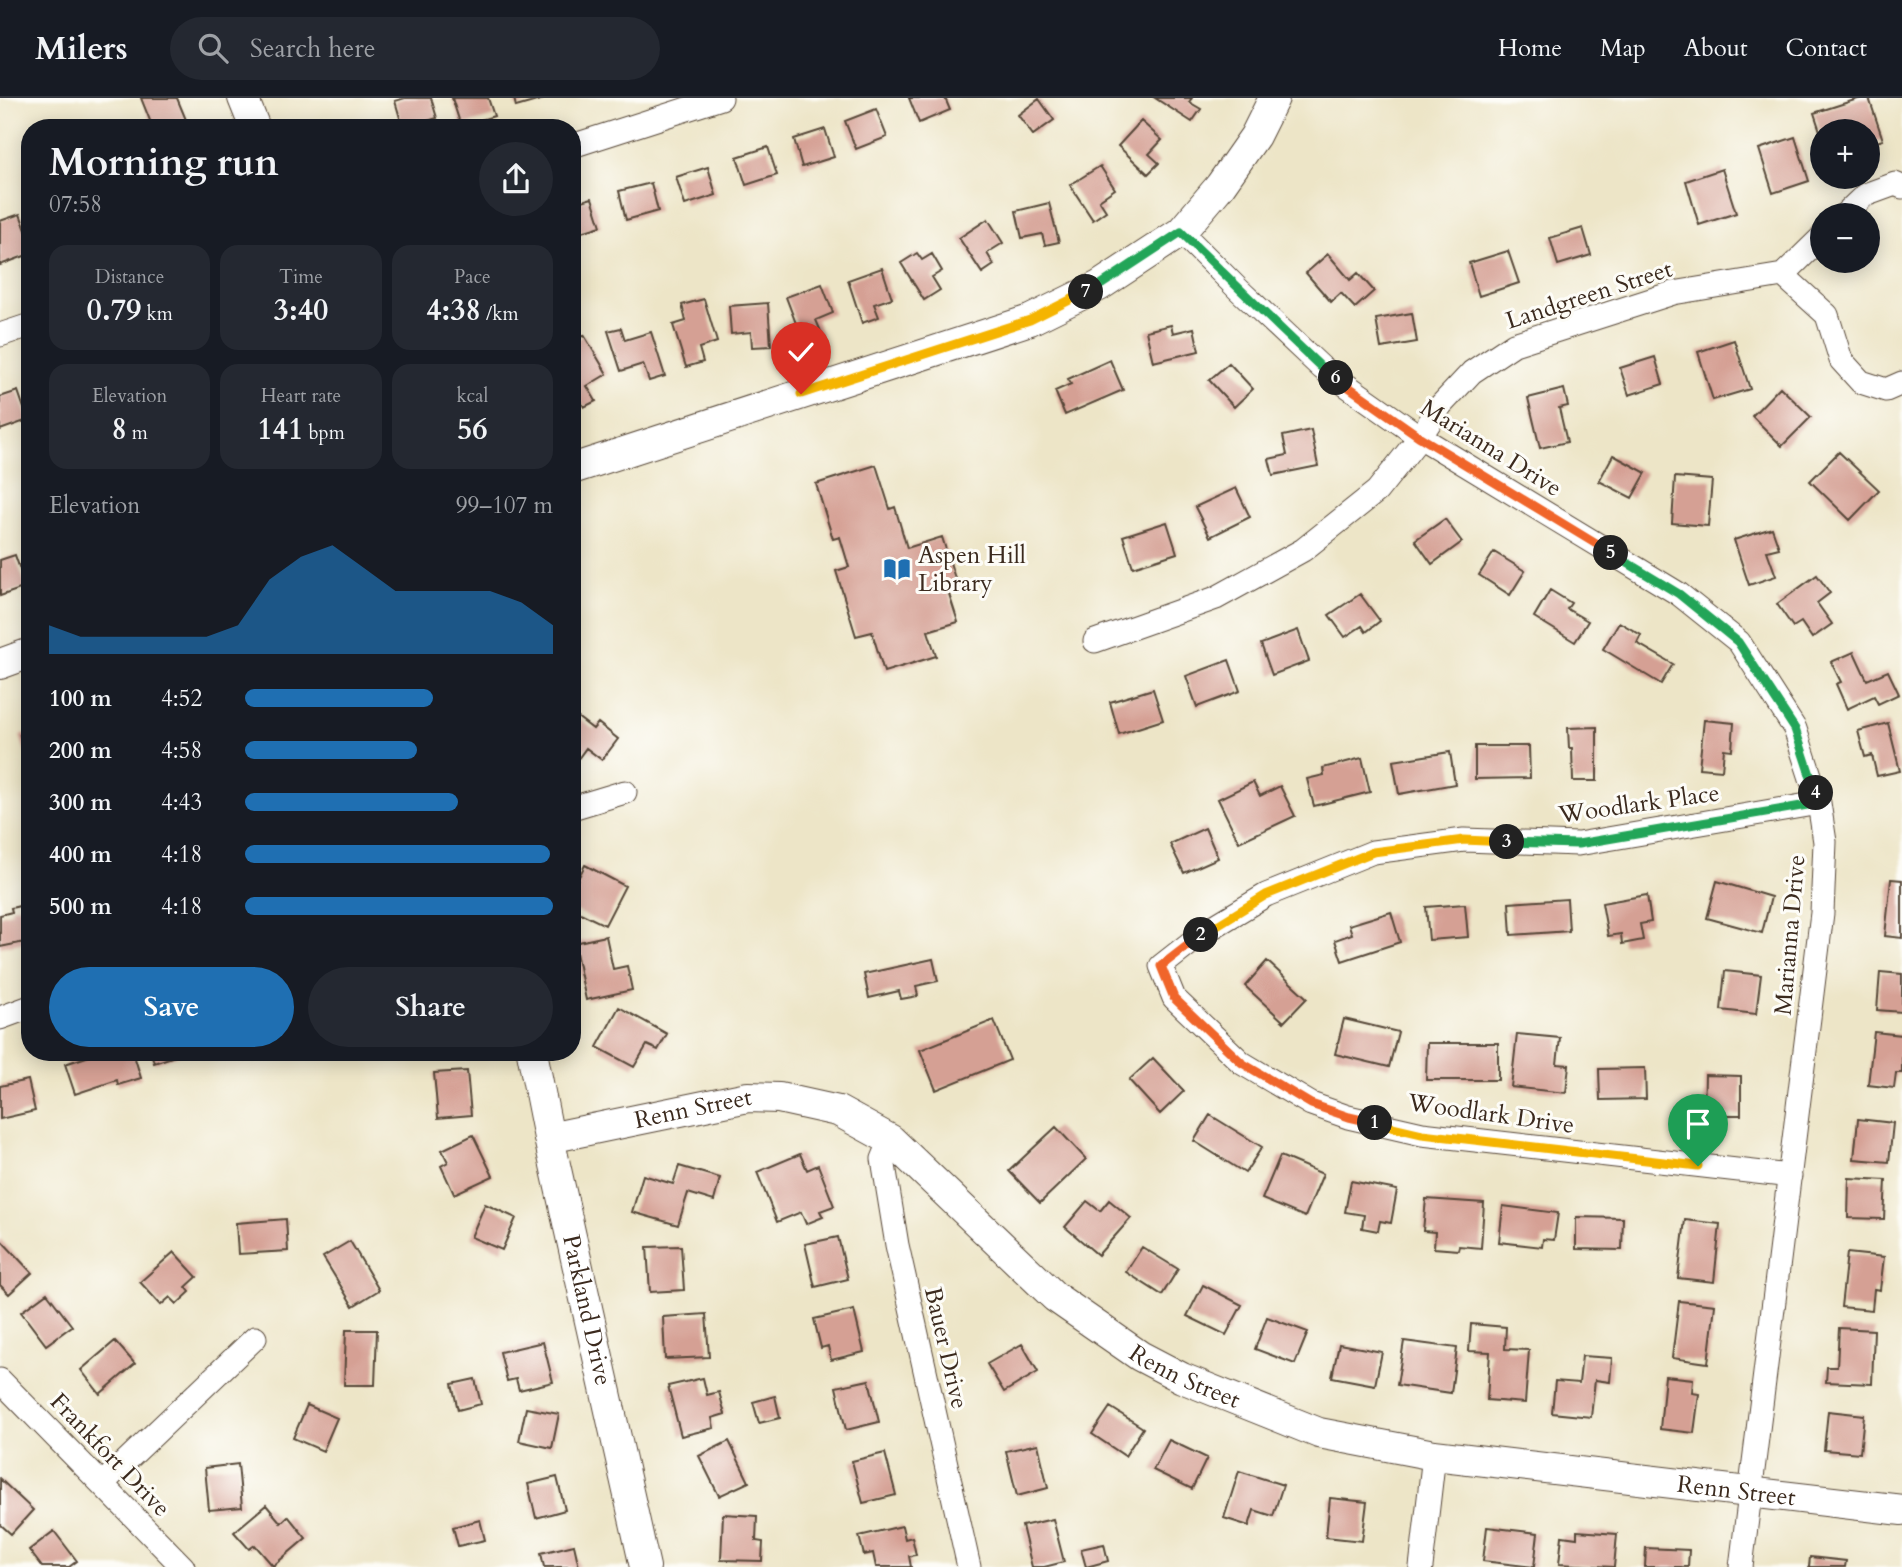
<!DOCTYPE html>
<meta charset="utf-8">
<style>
:root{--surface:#171b24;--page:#242831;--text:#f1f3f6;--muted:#9ea1a6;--line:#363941;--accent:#1f6fb2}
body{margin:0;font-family:Cardo,serif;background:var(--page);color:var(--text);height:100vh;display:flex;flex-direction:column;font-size:26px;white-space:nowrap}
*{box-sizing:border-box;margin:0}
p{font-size:23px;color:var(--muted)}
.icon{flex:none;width:38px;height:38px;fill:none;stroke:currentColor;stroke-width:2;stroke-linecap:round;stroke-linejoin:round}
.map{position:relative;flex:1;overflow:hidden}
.sheet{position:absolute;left:21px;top:21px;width:560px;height:942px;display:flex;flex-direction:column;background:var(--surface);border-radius:28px;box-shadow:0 4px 18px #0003}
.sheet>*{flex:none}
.fabs{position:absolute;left:1810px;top:21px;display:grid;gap:14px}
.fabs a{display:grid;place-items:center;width:70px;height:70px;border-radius:50%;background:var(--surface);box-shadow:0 4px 18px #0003;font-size:35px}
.pin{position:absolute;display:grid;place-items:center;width:60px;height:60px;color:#fff;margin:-72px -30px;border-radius:50% 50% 50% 0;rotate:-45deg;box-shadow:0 0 7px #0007}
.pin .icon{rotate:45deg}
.km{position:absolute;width:35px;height:35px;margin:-18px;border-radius:50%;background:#222;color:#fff;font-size:19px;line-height:35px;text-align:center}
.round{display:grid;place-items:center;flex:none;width:74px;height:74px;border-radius:37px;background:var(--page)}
.head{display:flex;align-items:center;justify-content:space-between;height:119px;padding:0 28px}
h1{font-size:38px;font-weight:700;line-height:52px}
.metrics{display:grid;grid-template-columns:repeat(3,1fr);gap:10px;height:119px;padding:7px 28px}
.metrics div{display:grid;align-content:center;border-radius:18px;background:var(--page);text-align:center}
.metrics b{font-size:30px;font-weight:700}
.metrics small{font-size:19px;font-weight:400}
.metrics p{font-size:19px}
.chart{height:196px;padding:14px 28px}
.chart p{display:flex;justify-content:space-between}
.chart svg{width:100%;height:126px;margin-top:7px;fill:var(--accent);opacity:.7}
.button{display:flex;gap:14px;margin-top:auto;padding:14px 28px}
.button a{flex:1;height:80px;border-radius:42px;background:var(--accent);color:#fff;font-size:28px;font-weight:700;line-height:80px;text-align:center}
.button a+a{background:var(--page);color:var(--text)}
ul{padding:0 28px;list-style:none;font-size:23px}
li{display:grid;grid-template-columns:112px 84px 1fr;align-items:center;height:52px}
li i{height:18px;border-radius:9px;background:var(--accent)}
header{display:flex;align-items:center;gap:42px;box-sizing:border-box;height:98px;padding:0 35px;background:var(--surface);border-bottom:2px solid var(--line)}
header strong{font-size:33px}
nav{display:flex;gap:38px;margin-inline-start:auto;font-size:24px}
.search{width:490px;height:63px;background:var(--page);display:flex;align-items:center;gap:18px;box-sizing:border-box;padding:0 24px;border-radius:38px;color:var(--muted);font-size:26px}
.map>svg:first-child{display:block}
</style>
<header>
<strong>Milers</strong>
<div class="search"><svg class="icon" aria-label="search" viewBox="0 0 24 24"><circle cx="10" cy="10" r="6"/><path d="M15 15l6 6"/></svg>Search here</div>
<nav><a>Home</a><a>Map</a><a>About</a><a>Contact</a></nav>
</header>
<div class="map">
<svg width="1902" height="1469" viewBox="0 0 1902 1469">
<rect width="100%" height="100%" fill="#fdfcf7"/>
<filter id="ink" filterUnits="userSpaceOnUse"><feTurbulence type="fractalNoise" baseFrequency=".0143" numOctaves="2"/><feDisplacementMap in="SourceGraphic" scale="14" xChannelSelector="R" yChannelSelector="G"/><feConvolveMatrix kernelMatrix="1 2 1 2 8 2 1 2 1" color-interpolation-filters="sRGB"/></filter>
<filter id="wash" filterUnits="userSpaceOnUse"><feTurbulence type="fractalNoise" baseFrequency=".00686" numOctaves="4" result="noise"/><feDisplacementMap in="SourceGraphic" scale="28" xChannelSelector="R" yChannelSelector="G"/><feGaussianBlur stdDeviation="1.57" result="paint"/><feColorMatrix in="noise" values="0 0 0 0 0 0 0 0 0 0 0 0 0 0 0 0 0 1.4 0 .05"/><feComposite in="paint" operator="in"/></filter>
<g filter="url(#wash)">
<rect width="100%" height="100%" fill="#ede5c7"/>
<g id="blocks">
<!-- building -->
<path fill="#d5a094" d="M141 0H177L189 29 153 30Z
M405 0H431L437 20 418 26 419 30H403L395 3Z
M452 0H488L494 18 461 28Z
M514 0H544V1L516 9Z
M909 0H945L950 12 919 25Z
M1155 0H1192L1189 4 1201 11 1192 24Z
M1861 0H1869L1883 42 1867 47V33H1820L1814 15Z
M1039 1 1054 22 1033 37 1018 17Z
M876 11 887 39 856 51 845 23Z
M336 21 371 22V30H336Z
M1141 23 1162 42 1149 56 1159 65 1148 76 1118 48Z
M825 31 834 59 802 69 794 41Z
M1795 39 1809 83 1773 95 1759 51Z
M768 49 777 77 746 87 737 59Z
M1100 68 1115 91 1099 102 1106 113 1093 122 1070 87Z
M708 69 716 97 685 107 676 79Z
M1722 71 1736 115 1699 127 1686 83Z
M651 85 658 113 626 122 619 93Z
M592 100 601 128 572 137V106Z
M1049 105 1059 144 1045 147 1042 136 1022 140 1016 113Z
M20 116 30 143V156L0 167V123Z
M988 121 1003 145 987 155 994 167 982 175 959 140Z
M1583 130 1591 157 1558 167 1550 140Z
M1508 153 1519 185 1479 198 1469 165Z
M917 155 922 162 932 156 942 173 932 179 940 192 924 202 901 165Z
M1328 156 1350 182 1358 175 1374 193 1355 210 1341 195 1331 204 1306 175Z
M882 170 892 200 874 206 879 219 862 225 848 182Z
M822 186 833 215 816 222 822 236 803 244 786 199Z
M704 201 717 244 699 250 703 264 686 269 673 227 686 223 682 207Z
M768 205 771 248 752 249 751 234 731 236 729 208Z
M1412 215 1417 244 1381 250 1376 221Z
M1171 227 1173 235 1194 230 1199 253 1153 264 1146 233Z
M621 230 625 242 651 234 665 278 649 283 643 266 621 273 608 233Z
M584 237 607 276 587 288 596 303 584 309 572 289V262L575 261 572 257V245Z
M1734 242 1750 291 1713 302 1698 254Z
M1655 259 1663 286 1629 297 1620 270Z
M1110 262 1123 292 1065 317 1055 293 1071 286 1068 281Z
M1229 265 1253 291 1234 309 1209 282Z
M1780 289 1811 319 1782 348 1752 318Z
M1564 291 1568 308 1559 310 1567 344 1540 350 1528 300Z
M18 293 28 322 0 332V299Z
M1311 332 1318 368 1273 377 1269 361 1287 357 1283 338Z
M1839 354 1879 392 1850 422 1810 383Z
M1613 357 1646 375 1632 400 1599 383Z
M876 367 890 411 895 409 907 450 942 439 958 490 948 493 958 524 928 533 936 558 884 574 872 534 856 538 836 473 849 469 840 439 833 441 816 386Z
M1675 379 1712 382 1708 428 1672 425Z
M1236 390 1250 419 1210 439 1195 409Z
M1445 421 1462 444 1432 466 1415 442Z
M1167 424 1177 455 1133 469 1123 438Z
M1772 430 1779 450 1767 453 1776 478 1749 487 1734 442Z
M1494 454 1525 473 1510 497 1479 477Z
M15 457 26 489 0 498V462Z
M1817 477 1830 495 1817 505 1832 526 1812 540 1801 524 1793 529 1777 506Z
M1550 492 1571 505 1567 511 1588 523 1575 544 1534 519Z
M1360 496 1380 523 1366 534 1362 528 1345 539 1329 517Z
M1619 524 1641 537 1637 545 1673 566 1661 586 1603 551Z
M1298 532 1309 563 1272 577 1261 546Z
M1854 554 1867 582 1888 573 1899 596 1878 606 1874 598 1847 611 1836 586 1841 584 1831 564Z
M1229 562 1240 593 1197 609 1186 578Z
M1153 591 1163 622 1119 636 1110 604Z
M572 615 593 631 598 625 618 641 602 662 586 650 572 669Z
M1704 622 1734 625 1732 652 1724 651 1722 672 1699 670Z
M1888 625 1900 673 1877 678 1872 657 1865 659 1858 633Z
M1597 629V683H1573L1572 650H1569L1568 630Z
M30 634V665H29L20 637Z
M1475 648H1529L1530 680 1475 681Z
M1450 654 1455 686 1399 696 1393 663Z
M1362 660 1370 694 1314 708 1307 681 1324 677 1323 670Z
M1253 684 1260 698 1280 688 1295 718 1239 744 1218 701Z
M1205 730 1218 760 1184 775 1170 746Z
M585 767 625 788 605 827 572 811V792Z
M1891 781 1902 782V840L1885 838Z
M1717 783 1771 799 1762 835 1707 820Z
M1647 797 1651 824 1640 826 1643 842 1622 846 1621 836 1608 838 1602 805Z
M1567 801 1569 833 1511 837 1509 805Z
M28 806 30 814V843L0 849V817L12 814 11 810Z
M1465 806 1468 839 1429 842 1426 809Z
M1391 814 1400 844 1342 863 1335 842 1352 836 1349 827Z
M606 838 613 871 627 868 632 892 586 902 574 845Z
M933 861 938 883 916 888 918 898 901 901 899 893 869 900 864 876Z
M1267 863 1307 900 1284 924 1245 888Z
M1725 873 1761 877 1756 916 1721 912Z
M1880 874 1902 876V914L1877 912Z
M619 909 667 936 658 952 647 947 634 969 597 949Z
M1344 921 1398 934 1389 969 1335 956Z
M994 922 1010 962 936 992 920 952Z
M1874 934 1902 937V975H1896L1894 990 1868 987Z
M1517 936 1560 940 1557 966 1569 967 1566 995 1511 989Z
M1427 945H1498V982H1426Z
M102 954H133L141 980 118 987 117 982 75 996 65 966Z
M151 954H187L154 965Z
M1153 960 1184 993 1160 1016 1129 982Z
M1645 970 1646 1001 1600 1002 1599 971Z
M467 973 471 1017 438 1020 434 975Z
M1705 977 1741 978V1017H1704Z
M28 982 35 1013 0 1021V988Z
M1210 1017 1262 1049 1245 1075 1194 1043Z
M1858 1021 1893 1025 1889 1064 1854 1061Z
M1056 1029 1086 1061 1040 1105 1009 1073Z
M473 1037 493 1078 454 1096 441 1068 448 1064 442 1052Z
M800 1056 807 1072 818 1067 834 1108 820 1113 823 1119 806 1126 801 1114 777 1124 757 1074Z
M1280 1058 1323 1076 1305 1119 1262 1101Z
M679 1068 720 1080 714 1103 688 1095 678 1127 632 1114 643 1077 673 1086Z
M1849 1080 1886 1082 1884 1121 1848 1120Z
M1351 1083 1397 1092 1391 1125 1380 1123 1378 1133 1362 1130 1364 1117 1345 1114Z
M1426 1101 1484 1105 1481 1150 1459 1148 1458 1152 1434 1150 1435 1134 1423 1133Z
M1109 1102 1131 1120 1098 1157 1065 1129 1087 1103 1100 1113Z
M485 1106 516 1120 502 1152 471 1139Z
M1503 1108 1558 1115 1554 1142 1543 1141 1542 1149 1499 1144Z
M1576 1119 1623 1120 1622 1152 1576 1151Z
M286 1121 288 1153 238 1156 236 1125Z
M1685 1122 1720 1126 1714 1184 1678 1180Z
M838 1139 848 1181 815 1189 805 1146Z
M0 1141 32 1175 9 1196 0 1187Z
M350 1143 379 1192 353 1208 323 1159Z
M681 1148 684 1192 650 1194 647 1149Z
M1142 1149 1178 1171 1162 1197 1126 1174Z
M174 1154 197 1179 186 1189 190 1194 177 1206 170 1199 161 1207 140 1184Z
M1847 1155 1884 1159 1880 1192 1874 1191 1872 1212 1841 1209Z
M1203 1187 1242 1207 1226 1237 1187 1218Z
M47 1195 72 1228 46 1247 21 1214Z
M1679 1203 1715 1207 1708 1265 1672 1260Z
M854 1212 864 1254 831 1262 828 1248 821 1250 814 1221Z
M706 1216 709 1259 665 1261 663 1219Z
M1267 1219 1308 1234 1295 1266 1255 1251Z
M1471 1226 1506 1229 1505 1251 1529 1252 1525 1305 1487 1302 1490 1254 1469 1253Z
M1839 1230 1874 1232 1872 1286 1826 1284 1827 1269H1837Z
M346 1232H377L375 1287H344Z
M115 1243 135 1266 100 1296 81 1272Z
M1404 1243 1457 1250 1451 1295 1397 1287Z
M543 1244 553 1284 519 1292 516 1281 507 1283 500 1254Z
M1022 1246 1038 1274 1004 1294 987 1266Z
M1339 1246 1382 1254 1375 1287 1332 1279Z
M1582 1258 1612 1260 1610 1284 1595 1282 1591 1319 1552 1315 1555 1283 1579 1285Z
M1665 1278 1693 1281 1692 1295 1699 1296 1694 1335 1660 1331Z
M703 1280 707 1297 719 1294 725 1316 712 1320 714 1330 681 1338 668 1288Z
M475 1281 481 1306 458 1312 452 1286Z
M869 1282 879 1324 846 1332 836 1289Z
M775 1298 780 1320 759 1325 753 1304Z
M307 1307 337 1320 323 1353 293 1340Z
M1110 1309 1143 1330 1125 1358 1092 1336Z
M526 1310 559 1316 552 1350 519 1343Z
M1828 1313 1864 1317 1860 1355 1824 1352Z
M1169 1342 1207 1360 1192 1391 1153 1372Z
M729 1343 749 1384 719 1398 699 1358Z
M1038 1346 1048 1390 1017 1398 1006 1353Z
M885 1355 896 1397 863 1405 852 1363Z
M238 1366 242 1409 209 1412 205 1370Z
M1239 1373 1283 1387 1273 1418 1254 1412 1249 1428 1224 1420Z
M557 1379 565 1412 536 1420 528 1386Z
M0 1381 33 1412 11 1436 0 1426Z
M1330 1400 1367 1404 1362 1443 1326 1439Z
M266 1407 281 1425 288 1418 306 1440 273 1468 255 1447 249 1451 234 1434Z
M723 1416 757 1418 756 1443 763 1444 762 1463 721 1462Z
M1053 1421 1064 1464 1044 1469H1032L1022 1428Z
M480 1422 485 1442 458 1448 453 1429Z
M902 1428 905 1441 912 1439 916 1457 909 1458 911 1469H876L873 1455 864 1457 859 1438Z
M1487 1429 1538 1435 1534 1469 1483 1463Z
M54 1433 77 1463 69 1469H42L29 1452Z
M1577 1433 1617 1436 1614 1469 1559 1466 1562 1438 1577 1440Z
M1104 1446 1108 1463 1086 1469 1081 1451Z
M574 1447 579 1469H544L541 1455Z
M1646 1450 1689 1452 1688 1469H1645Z
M1810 1459 1846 1463 1845 1469H1809Z"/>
</g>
</g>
<g filter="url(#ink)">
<use href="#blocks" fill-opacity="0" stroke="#564637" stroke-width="2"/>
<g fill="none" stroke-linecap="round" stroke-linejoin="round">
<defs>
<path id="minor" d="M572 48 721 0
M1844 117 1865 97 1895 86 1902 89
M1181 134 1238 191 1322 270 1420 339 1679 496 1739 544 1795 631 1819 705 1825 744 1822 815 1741 1469
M1783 177 1827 217 1841 262 1861 284 1886 292 1902 285
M0 237 30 227
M1095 543 1216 500 1303 452 1377 393 1420 339 1441 307 1472 274 1514 246 1673 195 1783 177 1822 139
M572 710 625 694
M0 920 30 909
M891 1042 883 1061 897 1147 969 1469
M1790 1078 1422 1036 1348 1019 1311 1006 1242 965 1174 900 1161 868 1203 835 1266 797 1373 754 1464 742 1578 746 1819 705
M0 1282 183 1469
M102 1386 255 1240
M1421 1469 1434 1357"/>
<g id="tertiary">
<path d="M243 0 255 30"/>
<path d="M572 371 1030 222 1099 188 1181 134 1220 88 1255 38 1274 0"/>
<path d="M0 566 30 555"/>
<path id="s1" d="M532 954 549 1040 645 1469"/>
<path id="s2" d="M549 1040 748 999 779 1000 838 1013 891 1042 1055 1199 1140 1258 1182 1280 1319 1335 1434 1357 1902 1412"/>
</g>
</defs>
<!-- minor casing -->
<use href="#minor" stroke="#564637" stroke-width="25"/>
<!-- tertiary casing -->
<use href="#tertiary" stroke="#564637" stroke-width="32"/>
<!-- minor -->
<use href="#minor" stroke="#fff" stroke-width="23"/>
<!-- tertiary -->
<use href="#tertiary" stroke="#fff" stroke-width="30"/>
</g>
</g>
<g fill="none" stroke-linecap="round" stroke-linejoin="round" filter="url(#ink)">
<defs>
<path id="split-1" d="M1375 1025 1422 1036 1698 1068"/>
<path id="split-2" d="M1201 837 1161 868 1174 900 1242 965 1311 1006 1349 1019 1375 1025"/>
<path id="split-3" d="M1201 837 1266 797 1373 754 1464 742 1507 744"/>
<path id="split-4" d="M1507 744 1578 746 1819 705 1816 695"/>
<path id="split-5" d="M1611 455 1679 496 1738 544 1795 631 1816 695"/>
<path id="split-6" d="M1336 280 1420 339 1611 455"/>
<path id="split-7" d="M1086 194 1099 188 1181 134 1280 230 1322 270 1336 280"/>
<path id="split-8" d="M801 296 1030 222 1086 194"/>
</defs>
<!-- split-1 casing -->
<use href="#split-1" stroke="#fff" stroke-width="14"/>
<!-- split-2 casing -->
<use href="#split-2" stroke="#fff" stroke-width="14"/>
<!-- split-3 casing -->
<use href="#split-3" stroke="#fff" stroke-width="14"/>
<!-- split-4 casing -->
<use href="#split-4" stroke="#fff" stroke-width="14"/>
<!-- split-5 casing -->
<use href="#split-5" stroke="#fff" stroke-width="14"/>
<!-- split-6 casing -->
<use href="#split-6" stroke="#fff" stroke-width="14"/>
<!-- split-7 casing -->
<use href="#split-7" stroke="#fff" stroke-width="14"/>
<!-- split-8 casing -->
<use href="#split-8" stroke="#fff" stroke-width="14"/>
<!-- split-1 -->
<use href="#split-1" stroke="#f5b400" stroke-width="9"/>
<!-- split-2 -->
<use href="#split-2" stroke="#f0652b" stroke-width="9"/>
<!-- split-3 -->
<use href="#split-3" stroke="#f5b400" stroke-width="9"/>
<!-- split-4 -->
<use href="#split-4" stroke="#22a559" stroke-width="9"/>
<!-- split-5 -->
<use href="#split-5" stroke="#22a559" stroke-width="9"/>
<!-- split-6 -->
<use href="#split-6" stroke="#f0652b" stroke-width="9"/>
<!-- split-7 -->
<use href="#split-7" stroke="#22a559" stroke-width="9"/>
<!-- split-8 -->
<use href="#split-8" stroke="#f5b400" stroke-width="9"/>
</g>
<!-- icons -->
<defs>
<symbol id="library-bare" viewBox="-9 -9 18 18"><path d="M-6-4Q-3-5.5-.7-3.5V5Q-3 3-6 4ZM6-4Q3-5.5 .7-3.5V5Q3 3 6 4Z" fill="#1f6fb2" stroke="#fdfcf7" stroke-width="2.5" paint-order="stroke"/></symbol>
</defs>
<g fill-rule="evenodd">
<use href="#library-bare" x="878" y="452" width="38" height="38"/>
</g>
<g text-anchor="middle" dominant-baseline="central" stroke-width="6" stroke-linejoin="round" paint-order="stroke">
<!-- street labels -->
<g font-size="24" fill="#3b2a1e" stroke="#fdfcf7">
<text transform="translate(1589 197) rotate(-18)">Landgreen Street</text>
<text transform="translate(1491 350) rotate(32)">Marianna Drive</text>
<text transform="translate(1639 706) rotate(-8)">Woodlark Place</text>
<text transform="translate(1790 837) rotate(-85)">Marianna Drive</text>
<text stroke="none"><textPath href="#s2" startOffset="147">Renn Street</textPath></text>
<text transform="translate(1491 1016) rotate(8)">Woodlark Drive</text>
<text stroke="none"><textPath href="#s1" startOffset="264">Parkland Drive</textPath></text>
<text transform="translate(946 1250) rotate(77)">Bauer Drive</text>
<text stroke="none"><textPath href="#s2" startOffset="735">Renn Street</textPath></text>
<text transform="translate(110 1357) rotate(46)">Frankfort Drive</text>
<text stroke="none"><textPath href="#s2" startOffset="1302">Renn Street</textPath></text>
</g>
<!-- poi labels -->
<g font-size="24" fill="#3b2a1e" stroke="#fdfcf7" text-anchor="start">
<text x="918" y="457">Aspen Hill<tspan x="918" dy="28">Library</tspan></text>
</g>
</g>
</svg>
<div class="fabs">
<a>+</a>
<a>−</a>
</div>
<div class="pin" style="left:1698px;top:1068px;background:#1e9e55"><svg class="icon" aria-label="arrive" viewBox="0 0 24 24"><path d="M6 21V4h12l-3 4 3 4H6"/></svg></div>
<div class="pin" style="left:801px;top:296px;background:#d93025"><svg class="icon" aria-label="check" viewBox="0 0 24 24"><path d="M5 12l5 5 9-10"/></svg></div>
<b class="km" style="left:1375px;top:1025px">1</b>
<b class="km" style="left:1201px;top:837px">2</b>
<b class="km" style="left:1507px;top:744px">3</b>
<b class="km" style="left:1816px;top:695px">4</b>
<b class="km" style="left:1611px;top:455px">5</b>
<b class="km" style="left:1336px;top:280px">6</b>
<b class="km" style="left:1086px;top:194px">7</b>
<section class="sheet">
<div class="head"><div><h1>Morning run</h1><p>07:58</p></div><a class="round"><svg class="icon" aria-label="share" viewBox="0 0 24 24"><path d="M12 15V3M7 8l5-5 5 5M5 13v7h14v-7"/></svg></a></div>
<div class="metrics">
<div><p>Distance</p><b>0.79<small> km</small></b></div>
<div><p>Time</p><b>3:40</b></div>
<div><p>Pace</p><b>4:38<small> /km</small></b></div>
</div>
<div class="metrics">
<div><p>Elevation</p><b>8<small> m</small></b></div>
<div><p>Heart rate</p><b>141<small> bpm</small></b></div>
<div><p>kcal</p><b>56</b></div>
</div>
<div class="chart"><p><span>Elevation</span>99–107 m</p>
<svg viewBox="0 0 160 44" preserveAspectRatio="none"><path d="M0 44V34L10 38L20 38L30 38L40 38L50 38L60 34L70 18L80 10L90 6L100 14L110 22L120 22L130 22L140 22L150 26L160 34V44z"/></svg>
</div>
<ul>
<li><b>100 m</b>4:52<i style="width:61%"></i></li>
<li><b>200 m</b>4:58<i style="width:56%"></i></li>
<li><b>300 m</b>4:43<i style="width:69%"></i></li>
<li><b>400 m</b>4:18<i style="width:99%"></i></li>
<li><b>500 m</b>4:18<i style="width:100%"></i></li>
</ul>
<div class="button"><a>Save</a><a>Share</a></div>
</section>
</div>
